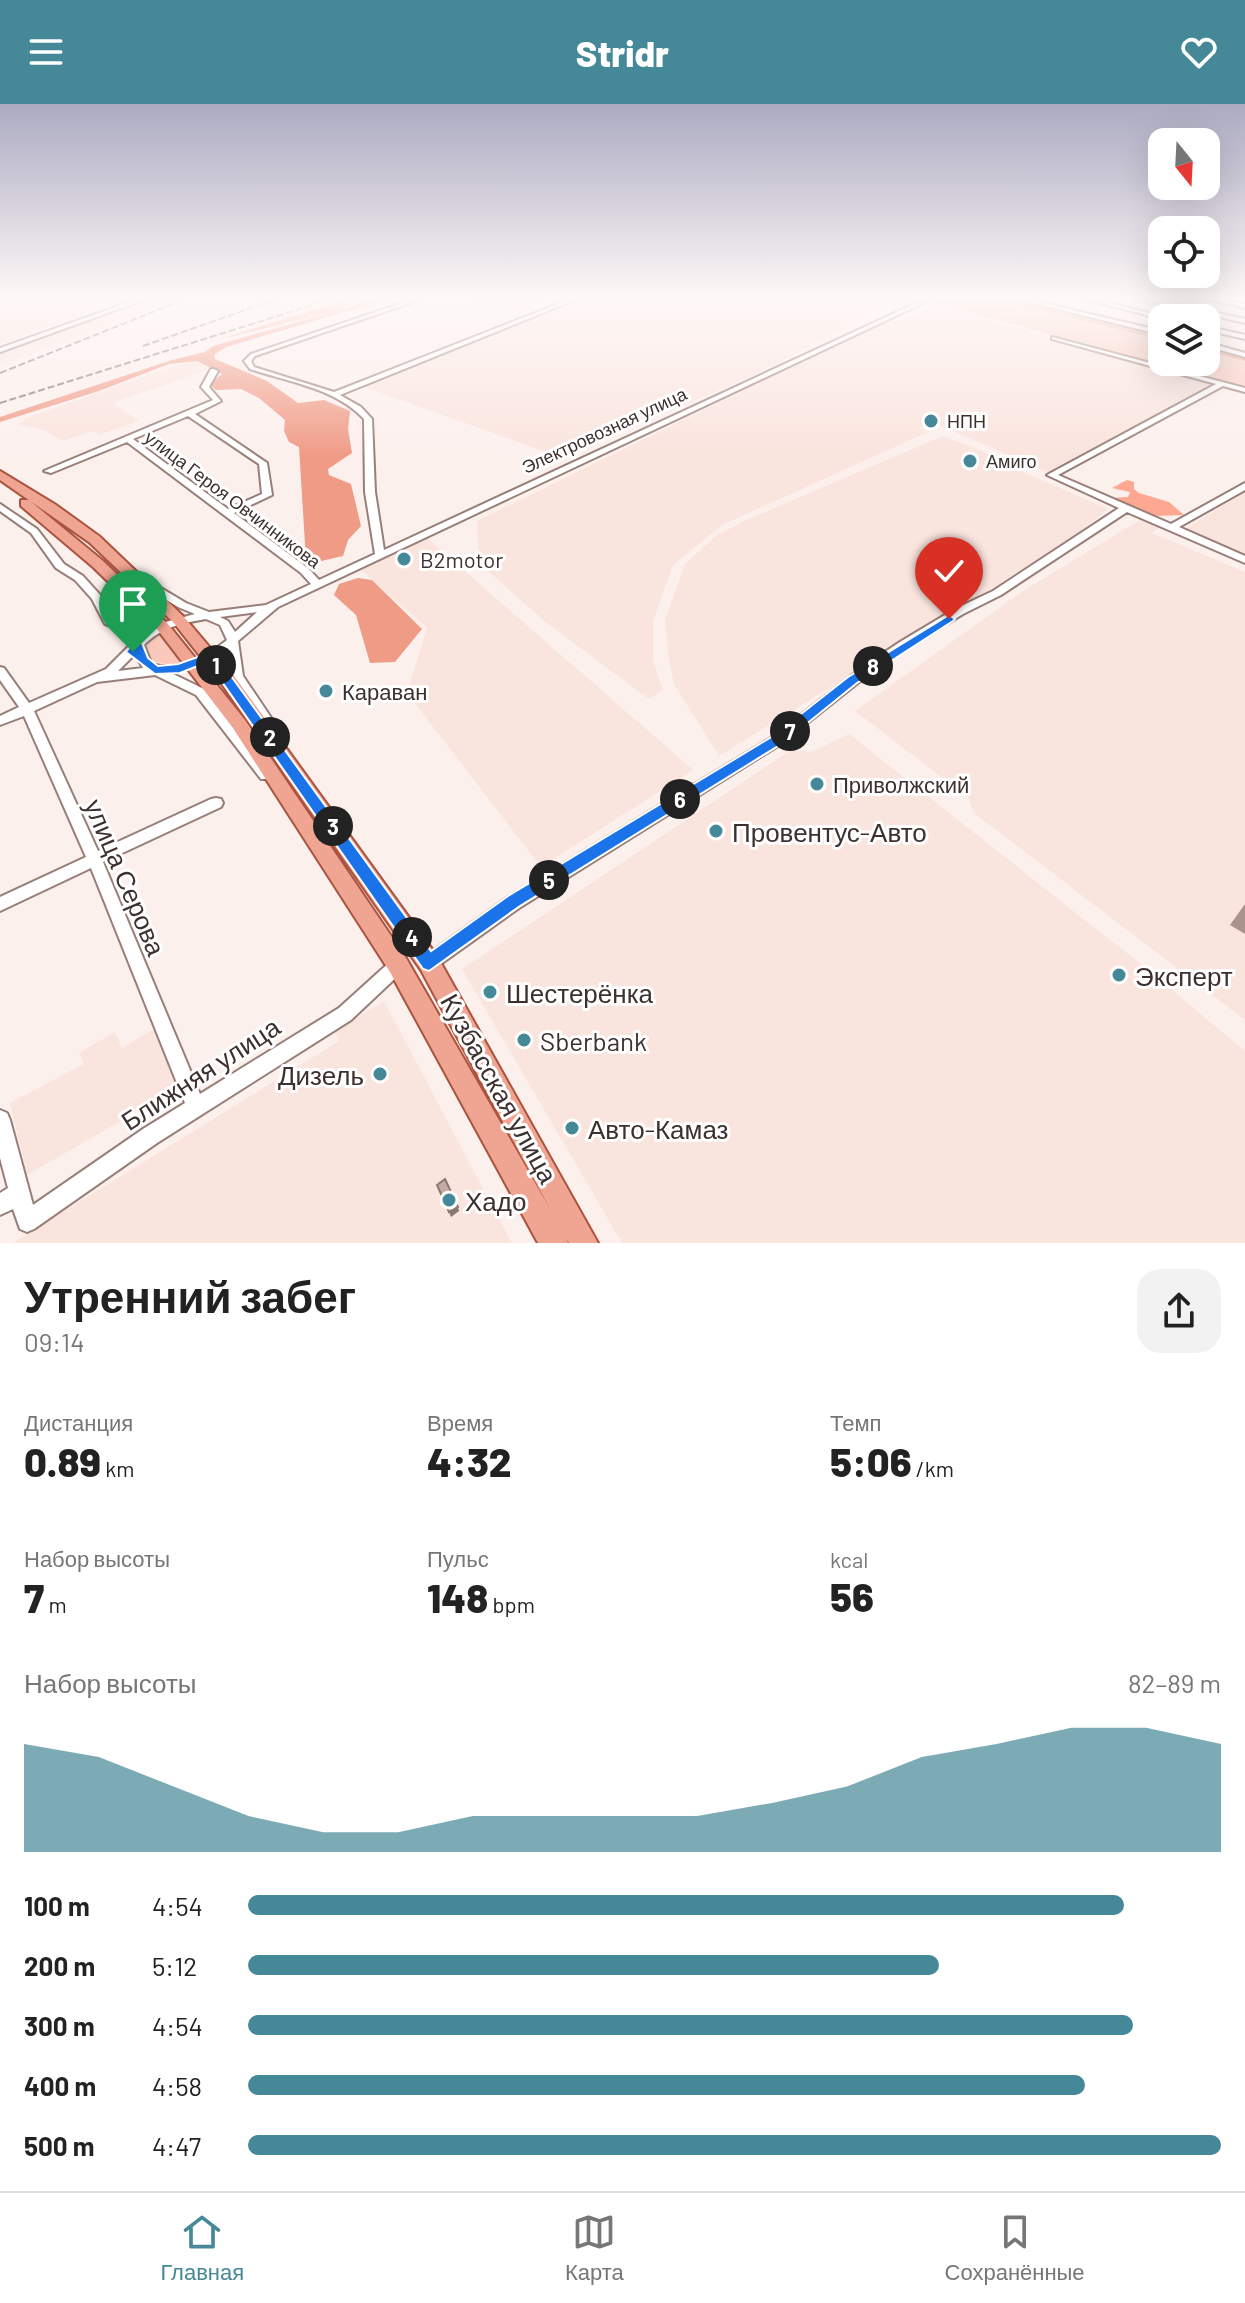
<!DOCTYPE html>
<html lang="ru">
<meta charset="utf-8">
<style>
:root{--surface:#fff;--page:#f2f2f2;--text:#222;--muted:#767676;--line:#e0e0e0;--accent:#458897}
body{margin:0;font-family:Barlow,sans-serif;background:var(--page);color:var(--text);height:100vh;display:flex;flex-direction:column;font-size:30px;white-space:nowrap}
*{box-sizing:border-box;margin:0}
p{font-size:26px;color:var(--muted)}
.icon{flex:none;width:44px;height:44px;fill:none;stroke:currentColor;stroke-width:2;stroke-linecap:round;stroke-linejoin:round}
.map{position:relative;height:1139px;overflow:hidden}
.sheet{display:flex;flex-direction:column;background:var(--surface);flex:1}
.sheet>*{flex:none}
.needle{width:52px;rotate:162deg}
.tools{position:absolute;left:1148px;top:24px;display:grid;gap:16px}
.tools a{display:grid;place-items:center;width:72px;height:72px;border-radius:16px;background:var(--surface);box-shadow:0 8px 32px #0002;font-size:40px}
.pin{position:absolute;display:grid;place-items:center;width:68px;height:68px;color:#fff;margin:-82px -34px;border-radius:50% 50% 50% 0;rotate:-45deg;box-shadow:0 0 8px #0007}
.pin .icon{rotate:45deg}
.km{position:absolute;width:40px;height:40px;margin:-20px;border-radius:50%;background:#222;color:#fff;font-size:22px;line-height:40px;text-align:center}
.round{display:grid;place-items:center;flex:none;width:84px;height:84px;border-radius:24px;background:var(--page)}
.overview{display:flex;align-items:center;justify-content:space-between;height:136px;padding:0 24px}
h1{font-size:44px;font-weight:800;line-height:60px}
.stats{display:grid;grid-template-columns:repeat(3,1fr);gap:12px;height:136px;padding:8px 24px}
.stats div{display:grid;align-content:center}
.stats b{font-size:40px;font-weight:800}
.stats small{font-size:22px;font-weight:400}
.stats p{font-size:22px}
.chart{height:224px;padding:16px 24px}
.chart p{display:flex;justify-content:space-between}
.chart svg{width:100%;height:144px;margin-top:8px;fill:var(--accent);opacity:.7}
ul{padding:0 24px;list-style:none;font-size:26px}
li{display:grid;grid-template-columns:128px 96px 1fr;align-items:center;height:60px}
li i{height:20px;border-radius:10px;background:var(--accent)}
header{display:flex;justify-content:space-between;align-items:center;height:104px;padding:0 24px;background:var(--accent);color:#fff;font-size:36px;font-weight:800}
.dock{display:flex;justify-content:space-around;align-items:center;height:112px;border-top:2px solid var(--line);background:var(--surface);font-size:22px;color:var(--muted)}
.dock a{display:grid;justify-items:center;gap:4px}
.dock .active{color:var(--accent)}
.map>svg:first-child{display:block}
</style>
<header><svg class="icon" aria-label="menu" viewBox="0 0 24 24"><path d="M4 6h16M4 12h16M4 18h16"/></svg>Stridr<svg class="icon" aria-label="heart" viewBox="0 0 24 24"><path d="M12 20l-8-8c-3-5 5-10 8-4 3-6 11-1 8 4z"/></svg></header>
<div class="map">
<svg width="1245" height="1139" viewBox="0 0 1245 1139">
<rect width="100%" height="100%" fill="#fcf0ed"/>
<!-- built -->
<path fill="#fae4de" d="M0 194H133L0 240Z
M148 194H180L0 262V247Z
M474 194H549L513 208 467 196Z
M587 194H917L921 195 908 200 896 196 763 267 563 354 364 283Z
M936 201 1215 280 1121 335 1050 369 932 318 920 324 928 328 722 421 673 461 653 517V556L663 586 649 595 547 519 488 467 478 444 477 417 873 223 893 215 900 216Z
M195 258 210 265 113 299 139 317 99 331 93 327 62 337 46 327 18 320 26 317 23 315 176 261Z
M943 332 1010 358V362L1108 405 1071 435 719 652 674 580 668 550 665 516 685 460 716 432 742 418Z
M1245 388V450L1185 425Z
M1140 416 1159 423 1152 429 1245 468V916L974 709 968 693 855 607 1023 487Z
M427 434 693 666 541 763 407 589 427 524 360 465Z
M849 630 1147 865 1245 947V1139H622L462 865 791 646 812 648Z
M384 897 512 1139H13L339 937 335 927Z
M157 923 180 983 27 1071 10 999 84 960 79 949 115 928 122 944Z"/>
<!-- green -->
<path fill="#fac9bc" d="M940 194H1008L1162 232V258H1206V243L1245 253V284L931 198Z
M158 530 185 559C162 564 127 554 158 530Z"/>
<!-- forest -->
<path fill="#fea892" d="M350 194H382L357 202V196L349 198 340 206 217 236Z
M1127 376 1134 378V385L1139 389 1169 398 1184 411 1155 412 1109 394 1128 393 1130 388 1112 384Z"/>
<!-- water -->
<path fill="#f09b86" d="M382 194H392L226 243 214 251 215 255 267 277 298 299 324 296 350 307 348 325 352 349 328 365 329 371 351 380 361 422 348 436 343 452 317 458 306 456 299 343 289 338 284 327 285 316 259 294 241 285 216 286 209 280 222 270 197 257 169 260 99 287 0 318V313L172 256 205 248 213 242Z
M358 474 372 476 422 525 395 558 370 559 356 511 334 491 339 480Z"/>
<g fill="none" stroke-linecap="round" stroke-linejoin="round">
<!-- stream -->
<path stroke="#f09b86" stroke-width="2" d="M997 194 1162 235
M1206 246 1245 256"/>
<defs>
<path id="minor" d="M141 194H149L0 248V244Z
M417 194H425L255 252 251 257 254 263 334 288 573 194H580L340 291 361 303 372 315 375 388 384 446 927 194H934L278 503 238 537 243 572 282 630 284 633 282 636H272L231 572 228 546 201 561 171 569 204 585 211 592 271 667 273 671 271 675H261L196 591 155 571 97 578 34 607 98 747 211 695 216 694 221 695 223 699 221 703 103 758 200 990 339 904 392 856 398 854 404 856 406 861 404 866 351 916 157 1039 34 1125 27 1128 20 1125 13 1105 0 1111V1089L8 1084 0 1054V1006L7 1009 10 1016 33 1101 143 1025 185 999 91 764 0 807V793L86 753 24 612 0 621V612L19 603 0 576V563L4 564 29 599 106 565 132 539V526H122L105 520 92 495 75 476 56 464 31 429 0 407V400L37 425 64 460 83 472 101 492 113 516 123 520H132L128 506 118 487 119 485H127L140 510 143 529 158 520 195 510 178 503 131 475 130 473 131 471H139L186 499 209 508 266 501 311 480 301 469 127 338 51 369 44 367 213 296 201 283 211 265H214L218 267 209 283 221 297 195 310 267 359 272 391 234 409 309 465 319 476 375 450 365 388 364 315C335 284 288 278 250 265L244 257 251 250ZM188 312 259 360 262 390 228 405 133 335ZM257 508 235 528 228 517 220 513ZM206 515 220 521 227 536C210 550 173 570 151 559L144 541C161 523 183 519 206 515ZM135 550 143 564 118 567Z
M1013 194H1022L1162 227V231Z
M1081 194H1090L1169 214 1162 215Z
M1140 194H1149L1245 215V219Z
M1204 194H1214L1245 200V204Z
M1206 222 1245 231V235L1206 226Z
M1052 233 1245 284V288L1223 282 1058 371 1171 420 1245 379V386L1179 423 1245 452V459L1127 408 1001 491 963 510 908 543 873 567 781 640 519 804 435 864 429 866 423 864 421 859 423 854 507 794 771 634 864 562 900 538 955 505 993 487 1119 404 1047 371 1216 280 1052 235Z
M1206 238 1245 249V253L1206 242Z"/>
<path id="major" d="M0 367 56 401 99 432 184 513 234 572 437 852 598 1139H569L567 1136 568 1139H538L390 868 233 624 157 525 93 463 21 402V396H29L103 457 167 519 245 616 406 854 550 1105 421 866 222 580 174 519 89 438 0 376Z"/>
</defs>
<!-- minor casing -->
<use href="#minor" stroke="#987e78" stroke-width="4"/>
<!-- major casing -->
<use href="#major" stroke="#aa5440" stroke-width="4"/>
<!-- minor -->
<use href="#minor" fill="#fff" fill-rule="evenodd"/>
<!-- major -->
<use href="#major" fill="#f0a492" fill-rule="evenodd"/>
<!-- rail -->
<path stroke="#867a77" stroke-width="2" stroke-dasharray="7 3" stroke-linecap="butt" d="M143 242 280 194
M0 269 188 194
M0 299 335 194"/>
</g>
<!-- wall -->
<path fill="#aa938d" d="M1245 800V830L1230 821Z"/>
<!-- shaded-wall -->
<path fill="#8b7873" d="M458 1103 459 1107 451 1113 449 1108Z"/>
<!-- building -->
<path fill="#c6aba4" stroke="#8b7873" stroke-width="2" d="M445 1075 458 1103 449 1108 437 1081Z"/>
<!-- sky -->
<linearGradient id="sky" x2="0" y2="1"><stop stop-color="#abaac1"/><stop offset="0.55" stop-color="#fef8f7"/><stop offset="1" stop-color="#fef8f7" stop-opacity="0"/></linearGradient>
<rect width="1245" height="353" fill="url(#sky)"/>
<!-- route -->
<path fill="#1a73e8" stroke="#fff" stroke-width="2" d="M949 511 955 515 953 517 857 579 783 639 520 802 429 867 423 865 208 558 180 569 155 570 126 548 133 539H142L148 554 158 562 178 560 206 550H215L431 847 508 792 773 632 848 573Z"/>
<!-- markers -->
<g fill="#458897" stroke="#fff" stroke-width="3">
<circle cx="931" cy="317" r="8"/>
<circle cx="970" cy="357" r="8"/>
<circle cx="404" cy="455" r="8"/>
<circle cx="326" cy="587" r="8"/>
<circle cx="817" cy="680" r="8"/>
<circle cx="716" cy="727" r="8"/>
<circle cx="1119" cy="871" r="8"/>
<circle cx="490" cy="888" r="8"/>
<circle cx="524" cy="936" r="8"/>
<circle cx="380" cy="970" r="8"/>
<circle cx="572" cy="1024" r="8"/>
<circle cx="449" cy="1096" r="8"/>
</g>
<g text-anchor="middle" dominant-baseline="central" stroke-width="6" stroke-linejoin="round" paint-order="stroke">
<!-- far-poi labels -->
<g font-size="18" fill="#3c312e" stroke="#fff" text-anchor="start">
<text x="947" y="317">НПН</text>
<text x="986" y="357">Амиго</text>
</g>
<!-- far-street labels -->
<g font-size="18" fill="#3c312e" stroke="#fff">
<text transform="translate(604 326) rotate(-25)">Электровозная улица</text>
<text transform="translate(233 395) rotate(37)">улица Героя Овчинникова</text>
</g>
<!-- poi labels -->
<g font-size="22" fill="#3c312e" stroke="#fff" text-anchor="start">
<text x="420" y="455">B2motor</text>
<text x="342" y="587">Караван</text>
<text x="833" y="680">Приволжский</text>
</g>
<!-- near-poi labels -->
<g font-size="26" fill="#3c312e" stroke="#fff" text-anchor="start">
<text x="732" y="727">Провентус-Авто</text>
<text x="1135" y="871">Эксперт</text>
<text x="506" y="888">Шестерёнка</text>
<text x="540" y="936">Sberbank</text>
<text x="364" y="970" text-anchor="end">Дизель</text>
<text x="588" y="1024">Авто-Камаз</text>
<text x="465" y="1096">Хадо</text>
</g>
<!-- near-street labels -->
<g font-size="26" fill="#3c312e" stroke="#fff">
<text transform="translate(126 773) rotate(67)">улица Серова</text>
<text transform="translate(200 969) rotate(-33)">Ближняя улица</text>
<text transform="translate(500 984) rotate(61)">Кузбасская улица</text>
</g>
</g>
</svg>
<div class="tools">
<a><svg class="needle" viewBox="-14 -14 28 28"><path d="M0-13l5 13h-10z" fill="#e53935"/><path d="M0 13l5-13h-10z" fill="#767676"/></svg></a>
<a><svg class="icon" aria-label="locate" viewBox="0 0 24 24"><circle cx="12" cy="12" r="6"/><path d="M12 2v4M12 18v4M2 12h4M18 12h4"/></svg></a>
<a><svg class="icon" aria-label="layers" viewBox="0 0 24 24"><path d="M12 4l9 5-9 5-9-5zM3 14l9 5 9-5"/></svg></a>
</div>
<div class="pin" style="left:133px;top:548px;background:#1e9e55"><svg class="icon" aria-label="arrive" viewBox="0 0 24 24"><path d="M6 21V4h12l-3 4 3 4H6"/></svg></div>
<div class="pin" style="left:949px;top:515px;background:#d93025"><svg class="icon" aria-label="check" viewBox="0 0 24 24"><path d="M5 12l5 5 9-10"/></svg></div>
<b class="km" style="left:216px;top:561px">1</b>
<b class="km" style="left:270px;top:633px">2</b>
<b class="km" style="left:333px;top:722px">3</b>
<b class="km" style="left:412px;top:833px">4</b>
<b class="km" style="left:549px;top:776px">5</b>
<b class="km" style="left:680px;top:695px">6</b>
<b class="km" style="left:790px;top:627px">7</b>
<b class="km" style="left:873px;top:562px">8</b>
</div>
<section class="sheet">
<div class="overview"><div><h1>Утренний забег</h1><p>09:14</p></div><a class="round"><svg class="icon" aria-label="share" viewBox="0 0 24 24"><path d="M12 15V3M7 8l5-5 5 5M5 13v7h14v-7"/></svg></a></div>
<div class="stats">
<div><p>Дистанция</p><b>0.89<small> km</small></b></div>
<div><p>Время</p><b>4:32</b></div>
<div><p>Темп</p><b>5:06<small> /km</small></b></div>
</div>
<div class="stats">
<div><p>Набор высоты</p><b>7<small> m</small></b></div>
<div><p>Пульс</p><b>148<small> bpm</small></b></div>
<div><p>kcal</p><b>56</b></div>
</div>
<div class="chart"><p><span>Набор высоты</span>82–89 m</p>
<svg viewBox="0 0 160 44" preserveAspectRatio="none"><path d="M0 44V11L10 15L20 24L30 33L40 38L50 38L60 33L70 33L80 33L90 33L100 29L110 24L120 15L130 11L140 6L150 6L160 11V44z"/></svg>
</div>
<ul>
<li><b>100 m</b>4:54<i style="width:90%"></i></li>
<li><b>200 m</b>5:12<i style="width:71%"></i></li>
<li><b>300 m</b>4:54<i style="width:91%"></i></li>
<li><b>400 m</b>4:58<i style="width:86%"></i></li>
<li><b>500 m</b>4:47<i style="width:100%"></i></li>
</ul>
</section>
<nav class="dock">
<a class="active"><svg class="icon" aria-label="home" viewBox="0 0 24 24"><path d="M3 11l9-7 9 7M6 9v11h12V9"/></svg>Главная</a>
<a><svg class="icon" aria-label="map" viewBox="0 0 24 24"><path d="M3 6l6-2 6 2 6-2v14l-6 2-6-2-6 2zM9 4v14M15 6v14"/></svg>Карта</a>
<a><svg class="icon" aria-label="saved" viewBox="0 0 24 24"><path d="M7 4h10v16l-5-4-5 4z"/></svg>Сохранённые</a>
</nav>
